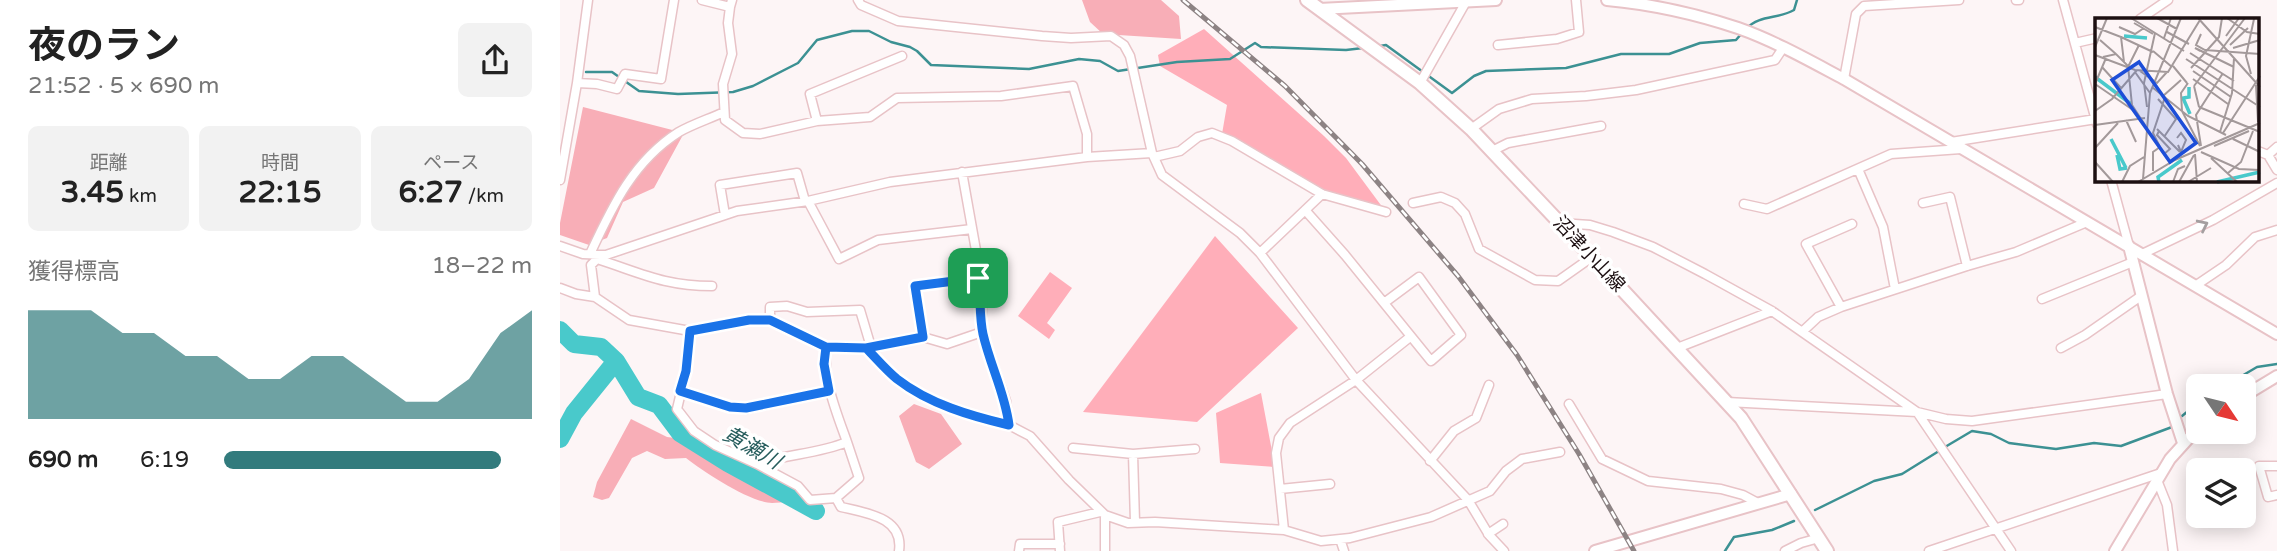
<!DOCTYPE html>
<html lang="ja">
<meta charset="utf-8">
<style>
:root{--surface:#fff;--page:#f2f2f2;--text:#222;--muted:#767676;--accent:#327b7d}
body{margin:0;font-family:"Varela Round","Noto Sans JP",sans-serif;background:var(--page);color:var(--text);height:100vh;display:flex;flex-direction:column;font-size:26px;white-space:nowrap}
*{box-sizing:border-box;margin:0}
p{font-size:23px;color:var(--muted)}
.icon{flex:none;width:38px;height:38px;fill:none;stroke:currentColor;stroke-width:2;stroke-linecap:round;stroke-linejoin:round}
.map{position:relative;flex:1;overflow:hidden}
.details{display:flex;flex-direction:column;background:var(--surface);width:560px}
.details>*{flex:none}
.needle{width:46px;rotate:125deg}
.fabs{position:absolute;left:1626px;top:374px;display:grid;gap:14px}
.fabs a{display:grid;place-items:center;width:70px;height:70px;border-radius:10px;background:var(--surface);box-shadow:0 4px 18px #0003;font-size:35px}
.pin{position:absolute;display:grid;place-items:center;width:60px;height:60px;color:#fff;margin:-30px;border-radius:14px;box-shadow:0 4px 10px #0006}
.round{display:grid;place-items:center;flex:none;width:74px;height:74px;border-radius:10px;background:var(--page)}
.headline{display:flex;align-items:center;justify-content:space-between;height:119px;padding:0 28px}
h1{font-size:38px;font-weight:700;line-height:52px}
.metrics{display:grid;grid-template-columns:repeat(3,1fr);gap:10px;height:119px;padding:7px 28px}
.metrics div{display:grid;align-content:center;border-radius:10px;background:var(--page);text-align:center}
.metrics b{font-size:30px;font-weight:700}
.metrics small{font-size:19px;font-weight:400}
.metrics p{font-size:19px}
.chart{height:196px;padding:14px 28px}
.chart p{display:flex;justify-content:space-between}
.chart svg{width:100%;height:126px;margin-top:7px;fill:var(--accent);opacity:.7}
ul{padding:0 28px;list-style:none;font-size:23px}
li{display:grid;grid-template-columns:112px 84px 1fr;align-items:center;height:52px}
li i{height:18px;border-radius:9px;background:var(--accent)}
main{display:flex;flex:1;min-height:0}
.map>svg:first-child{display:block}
</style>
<main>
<section class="details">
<div class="headline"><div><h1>夜のラン</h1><p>21:52 · 5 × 690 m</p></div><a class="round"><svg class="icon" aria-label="share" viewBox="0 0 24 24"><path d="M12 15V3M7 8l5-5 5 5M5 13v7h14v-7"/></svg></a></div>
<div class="metrics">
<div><p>距離</p><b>3.45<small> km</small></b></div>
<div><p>時間</p><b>22:15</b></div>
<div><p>ペース</p><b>6:27<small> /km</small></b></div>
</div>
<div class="chart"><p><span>獲得標高</span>18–22 m</p>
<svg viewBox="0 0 160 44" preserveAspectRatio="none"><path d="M0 44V6L10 6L20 6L30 14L40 14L50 22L60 22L70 30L80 30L90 22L100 22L110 30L120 38L130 38L140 30L150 14L160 6V44z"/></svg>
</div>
<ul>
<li><b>690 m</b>6:19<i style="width:90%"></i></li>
</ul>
</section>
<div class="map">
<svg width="1717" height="551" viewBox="0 0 1717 551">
<rect width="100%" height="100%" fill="#fdf5f6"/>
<!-- green -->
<path fill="#ffaeb9" d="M644 29 764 136 786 158 826 212 766 193 662 134 667 105 600 66 598 55Z
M655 236 738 328 637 422 523 412Z
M490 272 512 288 487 323 495 330 489 339 458 316Z
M701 393 715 467 660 463 656 413Z"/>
<!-- forest -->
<path fill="#f8aeb7" d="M522 0H601L619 16 621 39 543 34 530 22Z
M23 107 124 133 94 188 63 202 47 238 29 245 0 235V223Z
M354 404 381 414 402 444 369 469 356 462 339 416Z
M71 419 107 437 124 439 229 501C223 502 217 503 212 503 189 502 144 472 126 458L105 459 87 451 72 458 49 498 42 500 33 497 37 482Z"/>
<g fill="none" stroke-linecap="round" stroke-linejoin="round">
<!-- stream -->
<path stroke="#3c9193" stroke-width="2.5" d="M1187 28C1199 15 1219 19 1234 10L1237 0
M820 46 826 45 892 93 914 76 926 71 1006 68 1061 54H1109L1140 43 1176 40 1182 33
M26 72H52L79 91 118 94 173 92 193 86 238 63 257 40 292 31H309L331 42 350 47 357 51 371 65 469 69 519 59 540 61 558 71 617 62 670 59 695 43 701 47 786 50 803 48
M1663 387 1697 367 1717 364
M1622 416 1638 403
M1385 447 1412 431 1431 434 1449 443 1496 449 1534 443 1561 446 1612 427
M1255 510 1314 481 1342 474 1379 451
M1165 551 1174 537 1212 530 1234 521"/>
<!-- river -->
<path stroke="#49c9cb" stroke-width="18" d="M0 330 14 344 41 347 56 361 78 397 99 405 120 433 168 463 256 511
M0 439 14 413 56 361"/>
<defs>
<path id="minor" d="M142 0 170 7 172 0
M298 0 301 5 338 21 482 36 511 38 551 36 564 45 570 56 592 153 602 175 680 233 700 253 796 380 908 500 929 535 944 551
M1456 0H1459
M1503 0 1537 124
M170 7 168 23 172 54 163 84 165 120 183 133 200 134 257 121 310 117 337 98 441 96 513 86 527 134V157
M1580 19 1608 0
M1515 43 1537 38
M938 45 997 39 1019 32 1016 0
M1284 79 1296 14 1304 6 1399 0
M17 83 37 84 57 89 65 74 101 79 114 0
M860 83 907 0
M257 121 250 94 342 56
M911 129 939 109 972 99 1026 96 1076 90 1215 60 1223 48
M1391 142 1536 119
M932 151 948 143 1041 126
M1698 151 1708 155 1717 170
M1708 155 1717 147
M594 157 620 151 638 137 652 133 672 141 762 194 826 212
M1298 169 1323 227 1335 289
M402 172 417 256 422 298V332L446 401 449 425 470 436 509 480 545 515 568 523 595 522 724 530 761 541 790 538 871 517 930 491 946 471 962 459 1000 452
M0 180 17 83 28 0
M1551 180 1569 246
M248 201 279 259 318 240 412 229
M853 203 881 197 895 203 905 214 919 249 975 280 998 281 1032 257
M1363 203 1390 197 1407 266
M1184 204 1207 209 1331 154 1401 149
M745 210 785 255 871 361 901 335 859 277 824 303
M165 215 160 185 237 173 245 201
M1000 223 1030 225 1053 232 1093 247 1145 274 1212 311 1357 412 1451 551
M0 246 23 254 46 255 177 211 248 201 330 182 527 157 592 153
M700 253 762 194
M30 254C52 207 73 161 119 132 133 124 149 119 164 112
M1582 254 1653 220 1717 183
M152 286C104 286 81 273 37 259L31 265 35 297 69 320 130 331 189 320H210L266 347 306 348C316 358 326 370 337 379 369 404 411 416 449 425
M1635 286 1666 265 1695 237 1717 230
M0 288 16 294 35 297
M1482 299 1573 262
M1281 307 1246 244 1292 224
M210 320V307L227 306 247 312 300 310 311 347
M130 331 126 371 117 409 134 431 155 445 197 464C226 454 258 454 287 442 276 411 263 381 266 347
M1243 331 1258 317 1281 307 1407 266 1456 252 1527 222
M363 337 387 344 422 332
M306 348 363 337 355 286 418 278
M1117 348 1212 311
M1501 348 1525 335 1581 296
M120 391 170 407 186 409 269 391
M1167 402 1357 412 1386 419 1412 421 1607 394
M1009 404 1042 459 1088 481 1161 489 1183 495 1198 503
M513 448 573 454 635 449
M573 454 575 522
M870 461 894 431 916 418 929 385
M197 464 238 486 250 500 276 498 281 507C306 513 344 517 339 551
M1717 466H1699L1708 497 1717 495
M1597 480 1607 505 1613 551
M720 489 770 484
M276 498 299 478 287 442
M724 530 716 453 719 438 730 423 796 380 850 337
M928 534 943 524
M780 539 784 551
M459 551 460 544H500
M500 551 498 522 540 512
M545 551V515
M1225 551 1241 543 1259 538
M1369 551 1601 473"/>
<path id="tertiary" d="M1047 0C1091 4 1136 14 1178 28 1215 41 1250 61 1284 79L1717 334
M759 9 936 0
M1569 246 1607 394 1623 443
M1684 396 1717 376
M1035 551 1231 494
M1555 551 1610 459 1638 428"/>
<path id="secondary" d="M747 0 860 83 911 129 1032 257 1181 418 1267 551"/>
</defs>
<!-- minor casing -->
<use href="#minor" stroke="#e8c3c7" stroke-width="11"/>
<!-- tertiary casing -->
<use href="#tertiary" stroke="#e8c3c7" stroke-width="14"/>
<!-- secondary casing -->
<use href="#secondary" stroke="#e8c3c7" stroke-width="16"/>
<!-- minor -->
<use href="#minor" stroke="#fff" stroke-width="8"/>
<!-- tertiary -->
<use href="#tertiary" stroke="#fff" stroke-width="10"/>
<!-- secondary -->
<use href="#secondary" stroke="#fff" stroke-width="12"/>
<defs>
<path id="rail" d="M623 0 725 86 802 164 898 276 957 355 1019 454 1074 551"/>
</defs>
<!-- rail casing -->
<use href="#rail" stroke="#8d8384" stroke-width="5"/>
<!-- rail -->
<use href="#rail" stroke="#fff" stroke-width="2.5" stroke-dasharray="8" stroke-linecap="butt"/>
</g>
<!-- one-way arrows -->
<defs><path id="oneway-chevron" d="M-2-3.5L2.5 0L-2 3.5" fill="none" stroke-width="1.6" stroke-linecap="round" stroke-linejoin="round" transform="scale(1.75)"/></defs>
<use stroke="#a49fa0" href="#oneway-chevron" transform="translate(1643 225) rotate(-26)"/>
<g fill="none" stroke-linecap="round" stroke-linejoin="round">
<defs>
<path id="route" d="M418 278 355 286 363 337 306 348 266 347 210 320H189L130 331 126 371 120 391 170 407 186 408 269 391 264 364 266 347 306 348C316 358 326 370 337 379 369 404 411 416 449 425 445 393 430 365 423 334 419 316 421 296 418 278"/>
</defs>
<!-- route casing -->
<use href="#route" stroke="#fff" stroke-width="14"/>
<!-- route -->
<use href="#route" stroke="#1a73e8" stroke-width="9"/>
</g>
<g text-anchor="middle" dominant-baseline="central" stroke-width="7" stroke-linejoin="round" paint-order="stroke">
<!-- street labels -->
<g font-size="19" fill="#1c0f11" stroke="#fff">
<text transform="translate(1029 254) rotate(47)">沼津小山線</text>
</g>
<!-- water labels -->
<g font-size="21" font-style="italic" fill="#275d5d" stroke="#fff">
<text transform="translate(192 448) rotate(30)">黄瀬川</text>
</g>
</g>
<!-- overview -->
<g transform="translate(1535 18)">
<rect width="164" height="164" fill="#fdf5f6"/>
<path fill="none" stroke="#49c9cb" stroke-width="3.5" d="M29 18 52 20M0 59 36 86M94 69V79L88 80 95 96M16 121 31 150M22 137 25 151 32 150M64 164 63 159 87 142M122 164 165 154"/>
<path fill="none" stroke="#a3999a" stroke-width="2" d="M36 0 89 33M62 0 82 11M103 0 165 69M132 0 152 14 165 16M39 5 58 16M0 9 26 19 29 44M24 9 40 16 49 10M72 14 94 26M106 16 101 27 110 32 165 36M131 18 144 0M26 19 58 34M69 20 76 0M5 22 21 36M135 27 153 10M0 29 12 0M138 30 165 22M58 33 77 49M105 33 100 30 139 49M95 35 139 63M0 37 40 52 73 54 105 2M8 39 21 36 33 48 37 87 50 107M91 41 165 89M78 48 92 65M7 49 26 70M33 49 44 27M96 50 124 19 127 0M45 53 62 65 72 54M98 53 136 79M40 54 55 75M156 56 151 38 159 1M98 61 133 86M93 65 86 75 87 93 105 128M0 66 38 92M0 66 11 40M161 67 163 104M99 68 150 0M99 68 104 89M57 69 93 98 131 117M68 78 86 62M63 81 81 101 69 119M52 89 49 65 60 15M104 89 165 114M0 93 17 81 42 52M31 102 41 124M0 107 50 100M62 111 85 134M64 113 62 117 75 131 69 136M125 114 137 75 139 40M128 115 165 58M82 120 86 115 91 122 86 134 83 127M138 121 165 134M106 128 101 97 128 55M119 128 154 113M0 130 23 105M106 134 144 151 165 152M100 136 102 164M116 140 142 164M0 144 18 164M58 153V134L65 129 58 115 70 79M133 155 146 144 158 113M48 161 55 75 86 0M27 164 35 148 49 139M43 164 80 142 165 105M78 164 83 151 90 148M84 164 99 137M93 164 116 150"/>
<path fill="#1d4ed8" fill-opacity="0.15" stroke="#1d4ed8" stroke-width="3.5" d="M44 44 101 125 75 144 17 62Z"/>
<rect width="164" height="164" fill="none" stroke="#1c0f11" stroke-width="3.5"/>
</g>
</svg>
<div class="fabs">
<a><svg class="needle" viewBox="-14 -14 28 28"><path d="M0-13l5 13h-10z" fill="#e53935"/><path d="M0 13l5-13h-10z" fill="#767676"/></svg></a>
<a><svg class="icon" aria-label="layers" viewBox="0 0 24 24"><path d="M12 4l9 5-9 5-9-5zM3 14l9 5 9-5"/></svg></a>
</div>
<div class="pin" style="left:418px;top:278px;background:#1e9e55"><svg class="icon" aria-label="arrive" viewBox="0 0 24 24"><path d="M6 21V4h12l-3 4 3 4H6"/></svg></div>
</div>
</main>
